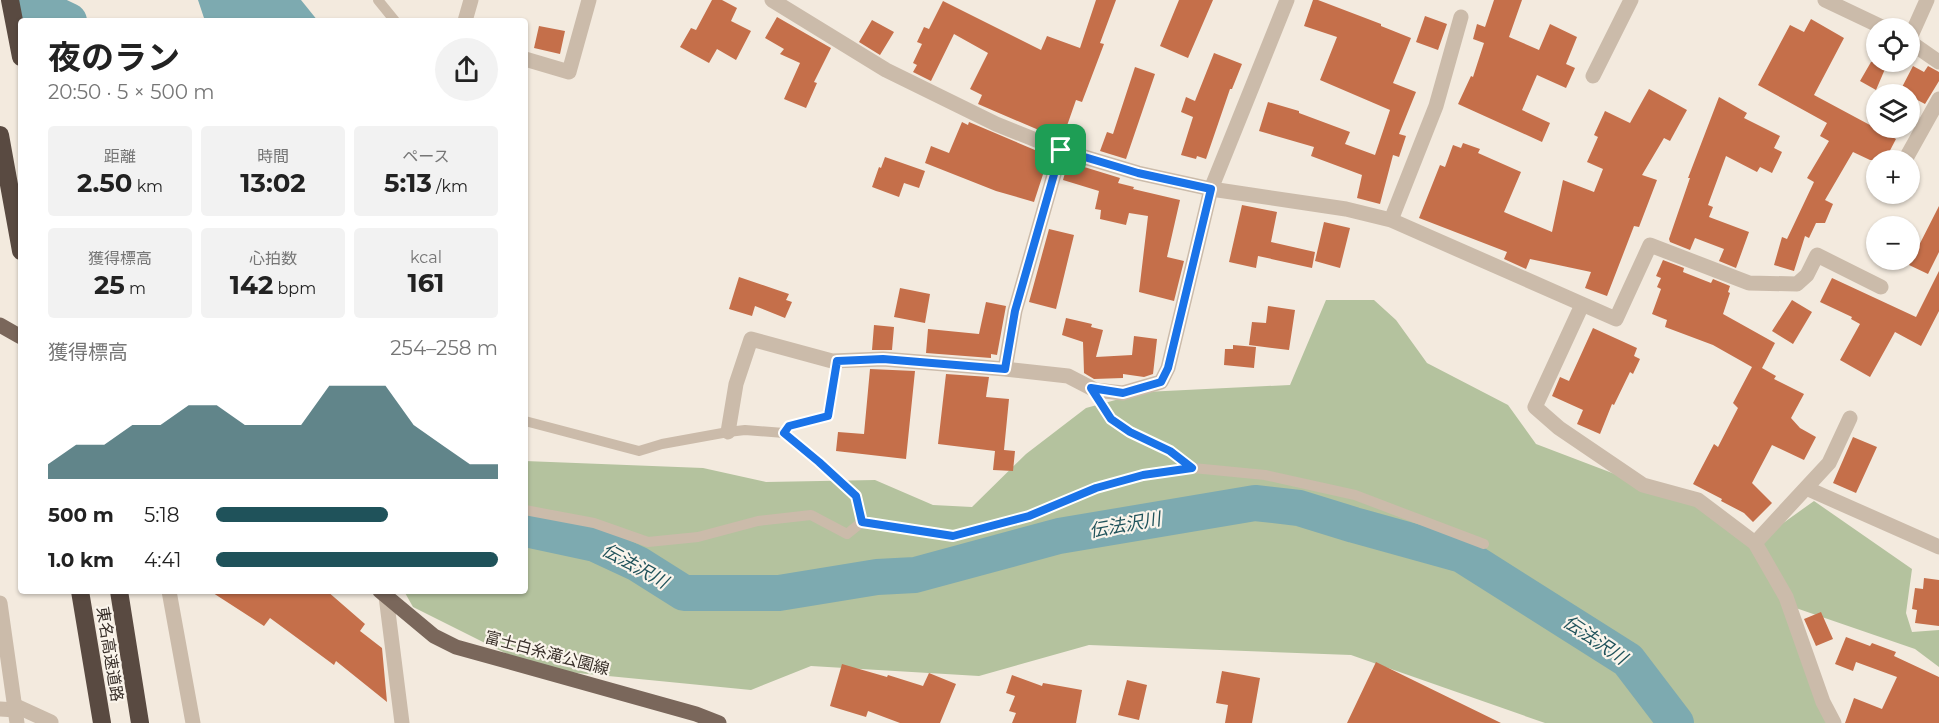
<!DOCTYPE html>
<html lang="ja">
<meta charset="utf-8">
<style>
:root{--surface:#fff;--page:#f2f2f2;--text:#222;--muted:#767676;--accent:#1f525a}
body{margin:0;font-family:Montserrat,"Noto Sans JP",sans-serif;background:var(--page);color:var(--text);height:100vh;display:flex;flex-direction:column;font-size:22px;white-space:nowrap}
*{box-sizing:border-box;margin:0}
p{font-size:20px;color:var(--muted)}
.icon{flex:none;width:33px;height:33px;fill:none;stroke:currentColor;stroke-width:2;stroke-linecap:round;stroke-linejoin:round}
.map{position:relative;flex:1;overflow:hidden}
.panel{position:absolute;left:18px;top:18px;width:510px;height:576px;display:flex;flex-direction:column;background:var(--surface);border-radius:6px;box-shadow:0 2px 4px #0004}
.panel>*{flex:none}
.fabs{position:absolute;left:1866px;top:18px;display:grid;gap:12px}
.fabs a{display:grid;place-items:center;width:54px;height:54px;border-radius:50%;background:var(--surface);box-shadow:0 2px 4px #0004;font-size:30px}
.pin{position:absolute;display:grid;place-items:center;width:51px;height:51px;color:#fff;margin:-26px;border-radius:12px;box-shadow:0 3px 9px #0006}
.round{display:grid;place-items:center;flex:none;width:63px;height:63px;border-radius:32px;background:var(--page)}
.overview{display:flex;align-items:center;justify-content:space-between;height:102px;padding:0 30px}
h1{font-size:33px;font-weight:700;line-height:45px}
.stats{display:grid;grid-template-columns:repeat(3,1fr);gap:9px;height:102px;padding:6px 30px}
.stats div{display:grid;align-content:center;border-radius:6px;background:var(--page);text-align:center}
.stats b{font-size:26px;font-weight:700}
.stats small{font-size:16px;font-weight:400}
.stats p{font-size:16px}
.chart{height:168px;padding:12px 30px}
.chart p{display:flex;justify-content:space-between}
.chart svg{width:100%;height:108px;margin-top:6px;fill:var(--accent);opacity:.7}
ul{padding:0 30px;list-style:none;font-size:20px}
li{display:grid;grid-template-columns:96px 72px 1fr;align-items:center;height:45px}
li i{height:15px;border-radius:8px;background:var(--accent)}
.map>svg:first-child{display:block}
</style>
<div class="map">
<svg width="1939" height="723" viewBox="0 0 1939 723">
<rect width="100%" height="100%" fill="#f3eade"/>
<!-- green -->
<path fill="#b4c29e" d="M1326 300H1374L1396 320 1427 363 1508 405 1536 444 1704 508 1755 543 1814 501 1912 569 1906 613 1912 632 1939 630V667L1915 649 1790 606 1834 723H1545L1351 655 1089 645 979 676 811 666 751 690 537 669 413 607 404 591H525V461L703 468 766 482 875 480 933 505 972 507 1026 454 1086 408 1145 392 1290 385Z"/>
<!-- water -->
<path fill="#7daab0" d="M198 0H301L318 21H205Z"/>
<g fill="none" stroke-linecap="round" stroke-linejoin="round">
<!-- river -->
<path stroke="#7daab0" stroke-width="36" d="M25 0 69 21
M525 529 595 544 638 564 684 593H779L877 577 915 575 1059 536 1255 503 1299 508 1354 525 1462 555 1628 660 1676 723"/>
</g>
<!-- building -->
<path fill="#c56f4a" d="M712 0H722L737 8 731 21 751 31 736 60 717 49 709 63 680 47 691 28 696 30Z
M1096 0H1116L1100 43 1104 44 1082 102 1076 100 1062 140 978 104 982 95 970 89 988 53 954 34 931 81 913 72 917 65 913 63 922 44 917 42 924 27 929 29 943 1 1041 50 1047 36 1080 48Z
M1179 0H1213L1188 58 1160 46Z
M1313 0H1318L1381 24V26L1411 38 1393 83 1416 92 1399 134 1406 136 1399 157 1393 155 1380 204 1357 198 1362 175 1311 156 1314 147 1259 131 1268 102 1299 111V113L1350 132 1345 144 1375 155 1390 110 1320 80 1337 37 1304 26Z
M1494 0H1522L1509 37 1539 50 1550 24 1577 37 1566 64 1575 68 1566 88 1537 75 1522 110 1550 123 1542 142 1458 104 1471 76 1473 77 1484 43 1473 39 1477 24 1485 27Z
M1425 16 1447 24 1438 50 1416 42Z
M777 17 831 48 814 82 817 83 806 108 784 99 800 63 780 54 784 49 765 38Z
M1811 19 1844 38 1814 95 1896 139 1885 160H1870L1853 152 1825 200 1833 204 1825 223H1816L1809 238 1805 236 1794 271 1774 265 1782 237 1787 239 1814 182 1807 178 1829 141 1820 136 1827 123 1758 85 1790 25 1804 32Z
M872 20 894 32 880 55 859 42Z
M539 26 565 31 560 54 534 48Z
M1214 53 1242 64 1232 89H1230L1206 159 1197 156 1196 159 1181 155 1193 117 1181 112 1186 97 1195 101Z
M1871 62H1888L1876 90 1860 81Z
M1913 66 1924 72 1928 66 1939 72V81L1925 104 1900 91Z
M1135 67 1155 74 1126 159 1100 151 1107 132 1113 134Z
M1649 89 1687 110 1670 141 1664 138 1642 175 1657 180 1639 227 1634 226 1607 296 1585 288 1591 272 1530 259 1526 269 1504 259 1507 252 1419 218 1440 165 1445 167 1453 145 1461 148 1463 143 1480 149 1478 153 1521 172 1504 212 1552 232 1563 180 1594 192 1603 169 1587 162 1598 137 1594 135 1605 111 1630 123Z
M1719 97 1747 113 1744 118 1780 136 1774 148 1782 152 1772 173 1760 167 1757 172 1726 156 1708 205 1713 207 1709 217 1749 232 1736 268 1719 261 1724 249 1695 238 1690 250 1670 242 1669 239 1690 178H1688Z
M962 122 968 125 969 122 1049 156 1034 202 996 191 925 163 931 146 949 153Z
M885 157 925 171 919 188 904 183 899 197 872 187 879 167 881 168Z
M1068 162 1120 178 1118 183 1134 187 1133 189 1180 200 1167 257 1184 261 1174 301 1139 292 1148 216 1129 213 1126 225 1100 219 1101 210 1095 209 1099 191 1063 180Z
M1242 205 1277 212 1271 242 1315 252 1312 268 1258 256 1256 268 1229 262Z
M1939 206V252L1928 274 1909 265Z
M1324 222 1350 228 1340 268 1315 261Z
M1049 229 1074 235 1056 309 1029 302Z
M1663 260 1684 268 1683 272 1711 283 1713 279 1730 286 1728 292 1730 293 1723 314 1775 343 1762 368 1776 376 1774 379 1804 394 1791 418 1800 428 1816 437 1804 460 1772 445 1752 483 1772 503 1753 522 1744 513 1721 501 1722 499 1693 484 1714 444 1718 447 1738 408 1733 403 1752 367 1713 345 1665 327 1667 320 1652 314 1661 289 1657 287 1661 278 1656 276Z
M1939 271V311L1921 346 1895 332 1870 377 1840 360 1860 324 1851 319 1852 317 1820 302 1832 278 1916 317Z
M739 277 789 294 786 300 792 302 785 318 755 306 752 316 729 309Z
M900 288 930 294 925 323 894 317Z
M1792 300 1812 312 1793 344 1772 331Z
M986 302 1006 306 997 355 991 354V358L926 353 928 329 979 334Z
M1268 306 1295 310 1289 350 1249 345 1252 322 1266 323Z
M1066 318 1092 324 1091 327 1103 330 1096 357 1132 355 1134 336 1157 339 1153 374 1144 377 1123 374V378L1094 379 1084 373 1083 342 1062 335Z
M874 325 894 327 892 350H872Z
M1593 328 1637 348 1634 356 1640 359 1633 374 1630 372 1614 405 1612 404 1600 434 1577 424 1583 410 1552 396 1560 377 1569 381Z
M1233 345 1256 347 1254 368 1224 365 1225 349H1233Z
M870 369 915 371 906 459 836 451 838 432 864 434Z
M946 374 989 377 986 397 1009 399 1004 450 1015 451 1013 471 993 470 995 451 938 444Z
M1853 437 1877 447 1856 493 1833 483Z
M1924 578 1939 580V626L1915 623 1917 610 1912 609 1915 588 1923 589Z
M210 591H327L365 624 360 631 382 648 387 702 336 661 334 665 270 618 264 626Z
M1821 612 1833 639 1816 646 1804 619Z
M1846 637 1870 646 1872 643 1896 652 1894 656 1939 677V723H1845L1854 698 1882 709 1897 677 1856 662 1853 671 1835 664Z
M1376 662 1501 723H1347Z
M842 664 887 677 888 675 923 686 929 673 956 684 940 723H900L868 711 866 717 830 706Z
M1222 671 1260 678 1252 723H1225L1228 705 1216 703Z
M1012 675 1042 686 1043 683 1082 690 1076 723H1012L1016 713 1009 711 1015 696 1006 693Z
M1127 680 1147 685 1139 720 1118 715Z"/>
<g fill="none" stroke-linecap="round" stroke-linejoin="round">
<!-- service -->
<path stroke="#cbbbaa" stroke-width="10" d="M378 0 395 21
M1091 388 1111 419 1130 432 1170 451 1193 468
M525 421 639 451 662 444 728 432 745 430 784 433 819 462 857 496 862 522
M784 433 789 426 828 416 837 361
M525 510 594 523 648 542 698 537 758 521 811 515 847 534 862 522 953 536 1029 516 1096 488 1143 475 1193 468 1265 475 1355 495 1484 544"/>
<!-- minor -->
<path stroke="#cbbbaa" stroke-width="15" d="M772 0 886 70 996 124 1061 150 1138 173 1211 189 1346 209 1391 220 1616 319 1650 245 1749 283 1797 284 1807 275 1817 255 1881 287
M1825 0 1884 28
M465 21 471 0
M1910 38 1927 0
M1910 42 1939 62
M525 59 569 72 589 0
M1593 76 1631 0
M1905 160 1939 99
M1391 220 1436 106 1461 17
M1582 305 1535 407 1559 428 1643 485 1698 500 1755 543 1786 597 1823 702 1834 723
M1005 369 1068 376 1095 390 1123 393 1161 382 1168 368 1211 189 1287 0
M728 432 736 384 751 339 832 361 883 359 1005 369 1015 311 1061 150
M1806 488 1939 547
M1755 543 1829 463 1850 418
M169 591 193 723
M386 596 402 723
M16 706 51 722
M0 709 16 710"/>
<!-- tertiary -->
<path stroke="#cbbbaa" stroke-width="15" d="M0 603 17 723"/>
<!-- primary -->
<path stroke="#7a675b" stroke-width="15" d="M0 325 21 337
M380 591 434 636 456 647 696 714 719 723"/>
<!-- motorway -->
<path stroke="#594a41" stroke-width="18" d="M10 0 21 57
M0 135 21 251
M80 591 102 723
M119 591 140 723"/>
</g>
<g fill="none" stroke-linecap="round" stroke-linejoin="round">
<defs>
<path id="route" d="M1061 150 1138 173 1211 189 1168 368 1161 382 1123 393 1091 388 1111 419 1130 432 1170 451 1192 468 1143 475 1096 488 1029 516 953 536 862 522 856 496 819 462 784 433 789 426 828 416 837 361 883 359 1005 369 1015 311Z"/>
</defs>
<!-- route casing -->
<use href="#route" stroke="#fff" stroke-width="12"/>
<!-- route -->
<use href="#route" stroke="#1a73e8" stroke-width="8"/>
</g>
<g text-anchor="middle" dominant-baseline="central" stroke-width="4.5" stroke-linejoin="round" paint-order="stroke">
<!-- street labels -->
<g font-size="16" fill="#382f29" stroke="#faf4eb">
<text transform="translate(547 653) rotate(15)">富士白糸滝公園線</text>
<text transform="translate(110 654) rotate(81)">東名高速道路</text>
</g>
<!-- water labels -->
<g font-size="18" font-style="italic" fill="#1f525a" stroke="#faf4eb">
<text transform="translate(1125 525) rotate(-10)">伝法沢川</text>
<text transform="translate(635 566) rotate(29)">伝法沢川</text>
<text transform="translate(1595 640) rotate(34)">伝法沢川</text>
</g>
</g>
</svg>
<div class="fabs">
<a><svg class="icon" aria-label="locate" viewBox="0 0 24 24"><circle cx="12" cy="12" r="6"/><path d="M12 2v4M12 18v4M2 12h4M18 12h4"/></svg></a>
<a><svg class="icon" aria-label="layers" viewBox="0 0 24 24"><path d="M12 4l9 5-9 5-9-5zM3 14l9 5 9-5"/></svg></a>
<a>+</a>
<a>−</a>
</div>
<div class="pin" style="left:1061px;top:150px;background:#1e9e55"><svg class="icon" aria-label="arrive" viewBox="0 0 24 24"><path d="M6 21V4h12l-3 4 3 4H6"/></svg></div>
<section class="panel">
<div class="overview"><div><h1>夜のラン</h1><p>20:50 · 5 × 500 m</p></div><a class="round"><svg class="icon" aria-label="share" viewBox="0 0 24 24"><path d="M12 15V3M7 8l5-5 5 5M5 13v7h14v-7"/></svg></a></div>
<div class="stats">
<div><p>距離</p><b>2.50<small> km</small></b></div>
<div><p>時間</p><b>13:02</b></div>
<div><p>ペース</p><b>5:13<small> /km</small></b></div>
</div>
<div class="stats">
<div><p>獲得標高</p><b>25<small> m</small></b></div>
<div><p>心拍数</p><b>142<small> bpm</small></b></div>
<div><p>kcal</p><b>161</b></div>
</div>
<div class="chart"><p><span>獲得標高</span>254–258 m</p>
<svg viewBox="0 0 160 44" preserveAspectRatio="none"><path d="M0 44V38L10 30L20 30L30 22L40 22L50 14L60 14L70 22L80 22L90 22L100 6L110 6L120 6L130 22L140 30L150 38L160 38V44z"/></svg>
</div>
<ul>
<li><b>500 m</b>5:18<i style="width:61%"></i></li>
<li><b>1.0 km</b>4:41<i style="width:100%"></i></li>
</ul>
</section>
</div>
